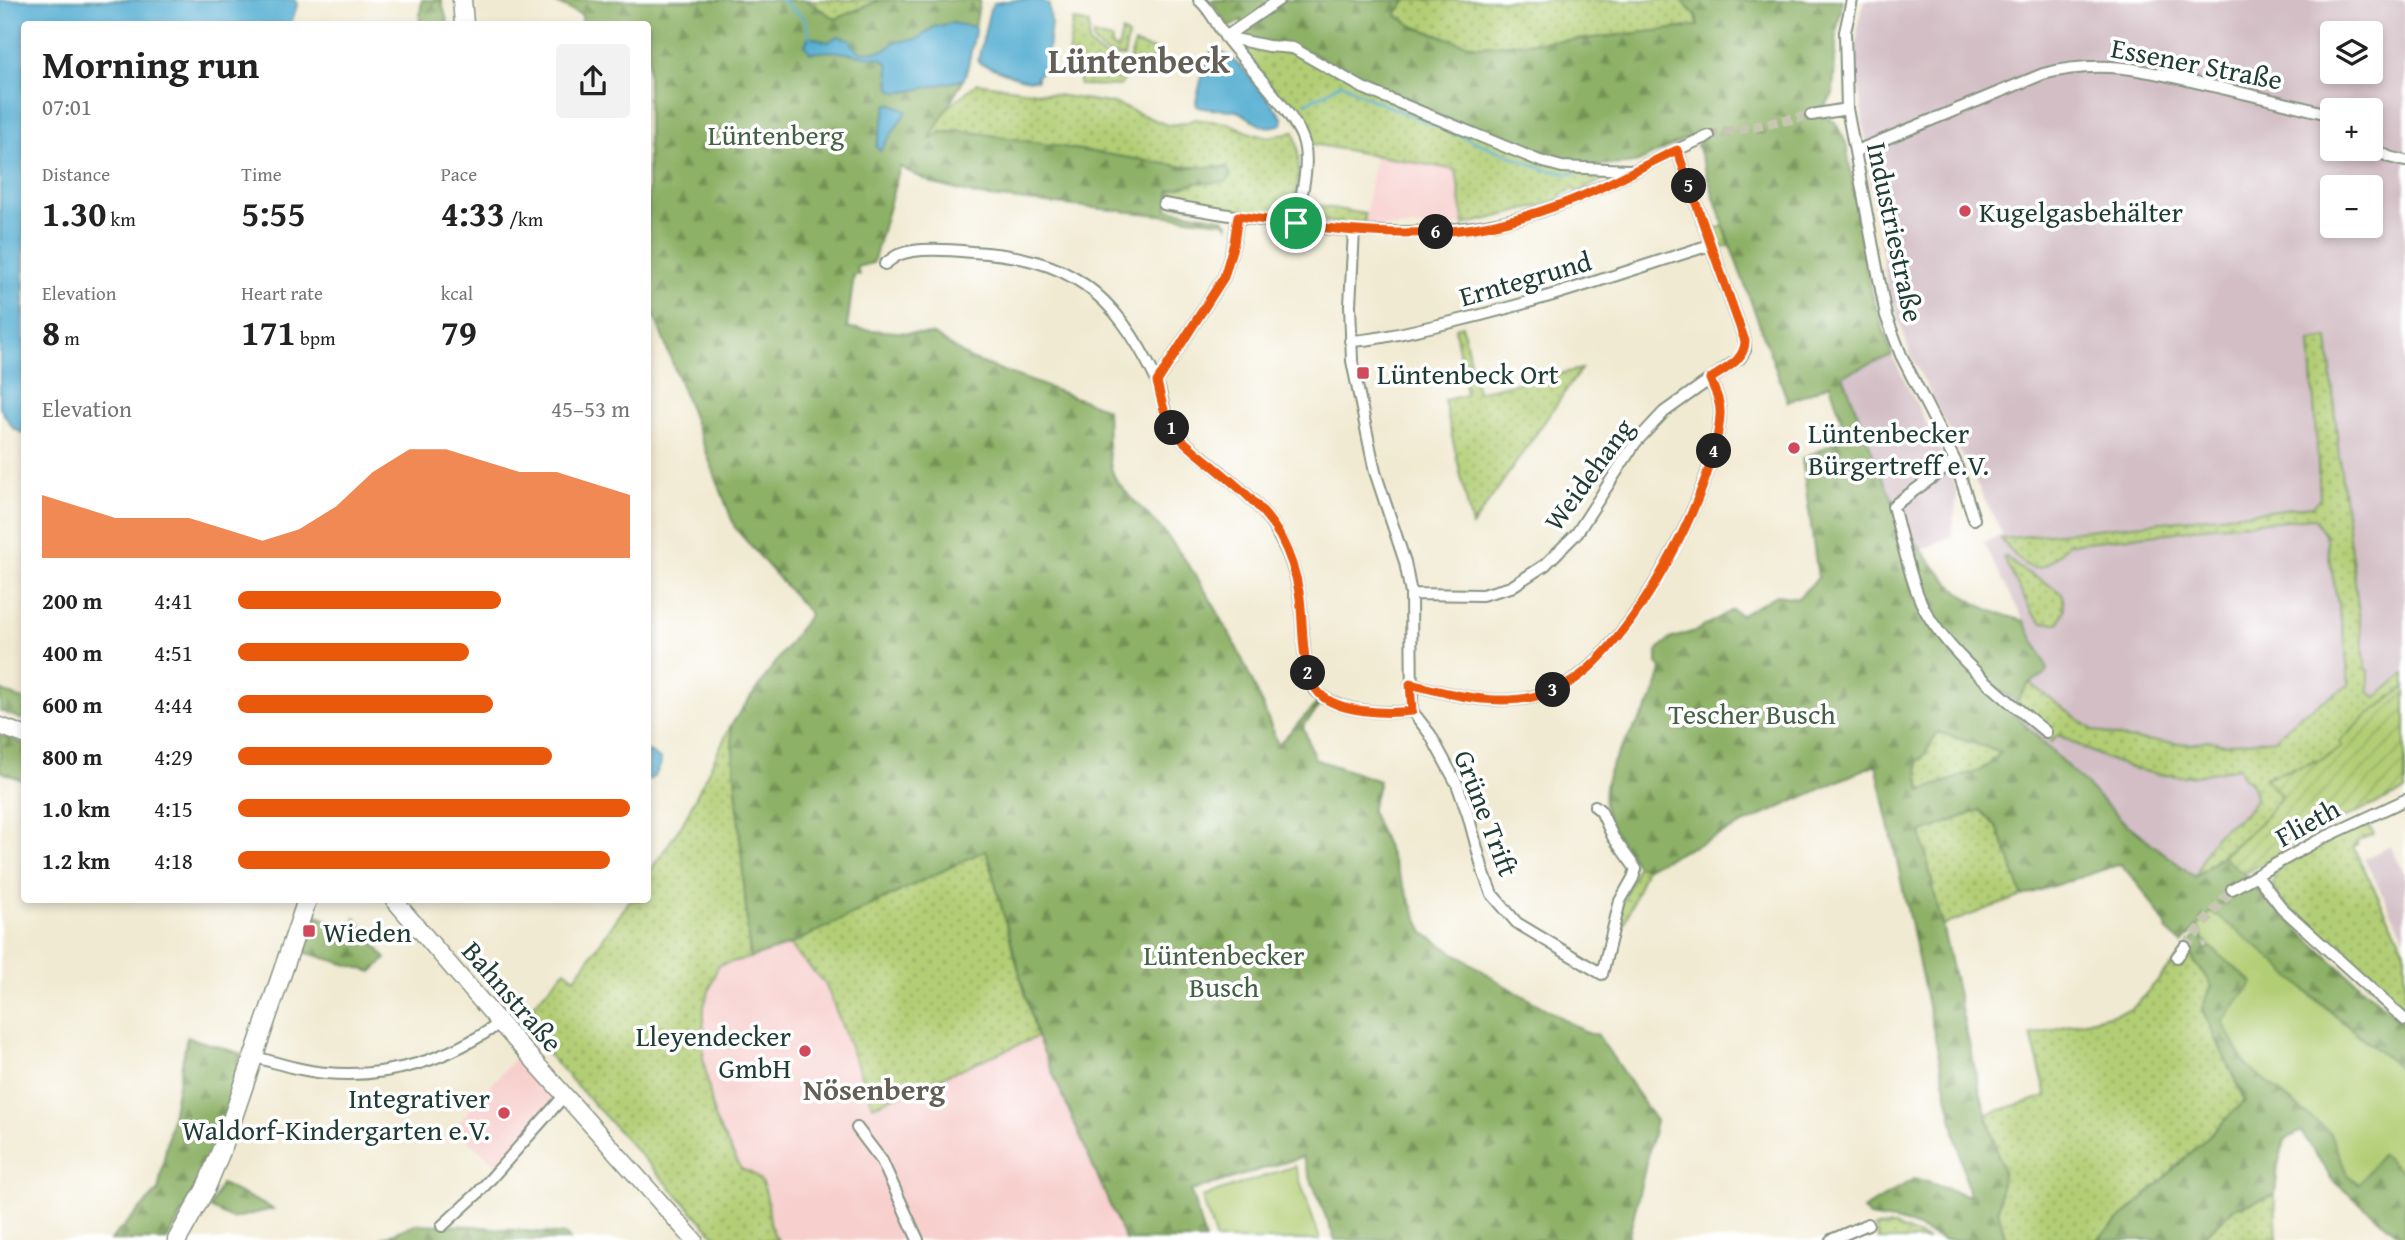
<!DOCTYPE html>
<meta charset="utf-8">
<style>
:root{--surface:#fff;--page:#f2f2f2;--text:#222;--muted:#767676;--accent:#ea580c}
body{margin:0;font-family:"Gentium Book Plus",serif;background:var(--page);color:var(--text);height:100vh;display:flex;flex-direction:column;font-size:26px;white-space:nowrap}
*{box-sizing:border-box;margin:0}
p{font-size:23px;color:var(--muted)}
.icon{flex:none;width:38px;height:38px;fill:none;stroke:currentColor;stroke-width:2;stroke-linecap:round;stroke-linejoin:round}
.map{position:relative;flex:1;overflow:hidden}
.details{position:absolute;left:21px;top:21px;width:630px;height:882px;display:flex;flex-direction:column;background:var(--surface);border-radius:7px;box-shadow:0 4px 10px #0003}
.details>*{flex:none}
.tools{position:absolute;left:2320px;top:21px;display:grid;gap:14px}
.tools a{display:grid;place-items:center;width:63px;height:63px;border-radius:7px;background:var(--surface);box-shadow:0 4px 10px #0003;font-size:35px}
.pin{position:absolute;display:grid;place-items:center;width:60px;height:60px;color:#fff;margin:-30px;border:4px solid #fff;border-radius:50%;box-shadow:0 2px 7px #0007}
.km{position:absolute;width:35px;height:35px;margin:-18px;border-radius:50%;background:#222;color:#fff;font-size:19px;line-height:35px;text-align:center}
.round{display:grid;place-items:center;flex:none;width:74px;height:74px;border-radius:7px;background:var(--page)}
.summary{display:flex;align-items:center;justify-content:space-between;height:119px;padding:0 21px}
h1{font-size:38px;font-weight:800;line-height:52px}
.stats{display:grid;grid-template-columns:repeat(3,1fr);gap:10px;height:119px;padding:7px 21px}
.stats div{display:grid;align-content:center}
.stats b{font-size:35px;font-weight:800}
.stats small{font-size:19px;font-weight:400}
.stats p{font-size:19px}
.chart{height:196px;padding:14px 21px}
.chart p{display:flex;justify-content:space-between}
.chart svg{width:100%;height:126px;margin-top:7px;fill:var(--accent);opacity:.7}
ul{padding:0 21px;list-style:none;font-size:23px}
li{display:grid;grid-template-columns:112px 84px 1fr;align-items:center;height:52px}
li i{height:18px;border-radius:9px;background:var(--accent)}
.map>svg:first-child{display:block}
</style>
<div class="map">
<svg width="2405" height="1240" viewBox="0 0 2405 1240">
<defs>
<pattern id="grass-dots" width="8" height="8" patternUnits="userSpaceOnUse" patternTransform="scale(1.75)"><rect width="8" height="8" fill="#b2ce75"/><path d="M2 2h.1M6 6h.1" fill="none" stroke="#90a861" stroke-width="1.8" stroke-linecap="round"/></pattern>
<pattern id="forest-firs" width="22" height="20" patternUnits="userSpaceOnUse" patternTransform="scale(1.75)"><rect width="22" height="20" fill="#8db166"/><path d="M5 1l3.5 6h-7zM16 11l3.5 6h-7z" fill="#739155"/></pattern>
<pattern id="garden-furrows" width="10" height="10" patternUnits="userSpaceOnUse" patternTransform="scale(1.75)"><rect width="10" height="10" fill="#b2ce75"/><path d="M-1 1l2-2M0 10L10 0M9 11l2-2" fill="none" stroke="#90a861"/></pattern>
</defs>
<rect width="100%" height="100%" fill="#fff"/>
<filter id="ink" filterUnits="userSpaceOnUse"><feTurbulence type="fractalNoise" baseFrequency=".0143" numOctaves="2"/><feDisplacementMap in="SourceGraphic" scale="14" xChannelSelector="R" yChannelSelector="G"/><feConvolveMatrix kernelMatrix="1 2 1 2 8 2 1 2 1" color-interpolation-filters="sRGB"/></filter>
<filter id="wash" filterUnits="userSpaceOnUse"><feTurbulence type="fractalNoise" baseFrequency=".00686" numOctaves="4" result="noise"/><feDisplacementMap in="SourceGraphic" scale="28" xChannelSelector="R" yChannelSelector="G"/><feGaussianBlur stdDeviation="1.57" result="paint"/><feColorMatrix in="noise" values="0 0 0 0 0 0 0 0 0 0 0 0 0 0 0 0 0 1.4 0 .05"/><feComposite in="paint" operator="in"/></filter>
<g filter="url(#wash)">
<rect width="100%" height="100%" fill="#f1ead2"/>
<!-- built -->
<path fill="#f7d0ce" d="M1375 155 1457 170 1464 225 1451 227H1364Z
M789 945 826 985 873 1106 1037 1037 1125 1240H778L773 1234 767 1190 741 1169 715 1120 703 1058 704 1006 718 965 750 958Z
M516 1056 555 1099 497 1166 454 1128Z"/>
<!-- industrial -->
<path fill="#d2bec4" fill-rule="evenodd" d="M1865 0H2405V687L2366 717 2222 856 2196 877 2124 822 1967 668 2029 683 2044 675V660L1983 542 2003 535 1911 356 1887 284 1870 179 1856 65 1858 23ZM2333 33H2371V72H2333ZM2333 110H2371V149H2333ZM2333 187H2371V226H2333Z
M1892 355 1952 475 1957 491 1952 537 1922 549 1892 498 1843 375Z
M2390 846 2405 874V938L2364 859Z"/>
<!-- grass -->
<path fill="url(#grass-dots)" stroke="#688654" stroke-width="2" d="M805 0H880L836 19Z
M1407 0H1681L1697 16 1698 26 1585 39 1478 46 1459 42 1415 27 1395 14Z
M1073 20 1089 24V44C1098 54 1109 61 1122 64L1124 80 1120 86 1079 85V73L1066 70Z
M1122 32 1128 36 1124 57C1111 57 1101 53 1093 41V35L1112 40 1111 47 1118 49Z
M1135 44 1154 50 1149 72 1145 79H1136L1129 75 1128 64Z
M1245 45 1290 52 1610 173V176L1577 193 1575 189 1561 194 1562 199 1541 206 1464 225 1456 170 1313 144 1302 125 1240 48Z
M977 83 1116 104 1167 125 1186 123 1194 119 1228 123 1250 133 1267 137 1294 132C1302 156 1299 188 1291 212L1283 216 1169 204 1172 178 958 131 940 133 928 139 935 118Z
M1304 203 1365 214 1364 227 1309 219 1303 211Z
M1724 226 1730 245 1715 250 1709 231Z
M1462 325 1477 392 1581 369 1472 526 1444 400 1466 395 1455 328Z
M2328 338 2339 457 2366 669 2369 670V691L2376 698 2405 673V687L2366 717 2342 747 2323 759 2266 777 2282 796 2260 823 2196 877C2202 859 2208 841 2223 829 2236 819 2248 814 2256 799 2254 788 2253 781 2242 777L2239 767C2220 771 2200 776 2180 776 2135 775 2098 756 2059 735L2051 742 2018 710 2016 701 2029 683 2093 730 2127 739 2192 744 2207 740 2224 744 2275 739 2300 715 2349 685 2345 643 2325 534 2314 518 2203 527 2176 532 2068 544C2037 581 2028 572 2001 539L2313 506 2320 497 2310 341Z
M2005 556C2021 574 2045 578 2063 595L2064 610 2059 623H2042L2032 613 2003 557Z
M731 725 750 958 718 965 704 1006 703 1058 715 1120 741 1169C780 1179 760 1218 778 1240H719L518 1022 565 970 575 978 630 900H648V874L683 823Z
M1937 732 2001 751 1988 767 1921 791 1917 762 1923 757Z
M1981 809 1997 827 2008 854 2022 896 1941 926 1921 832Z
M2367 821 2374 834 2357 841 2358 844 2353 847 2405 950V1016L2314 933 2278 897 2273 886 2274 875 2279 868 2318 843Z
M986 849 1037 1037 873 1106 826 985 789 945Z
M1637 866 1646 868 1610 961 1623 901Z
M2186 949 2212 986 2202 1009 2245 1101 2152 1190 2097 1240H2006L1998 1211 2003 1172 1987 1114 2047 1096 2031 1035 2132 1009Z
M2275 1195 2277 1240H2199L2236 1207Z
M1895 1226 1928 1240H1879L1875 1227Z"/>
<!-- forest -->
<path fill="url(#forest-firs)" stroke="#56774d" stroke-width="2" fill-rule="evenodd" d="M422 0H441L448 24H419Z
M550 0H805L836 19 880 0H980L966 75 929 140 940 133 959 130 1185 167H1227L1231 176 1225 182 1196 183 1170 190 1167 209 1221 218 1228 223V226L1225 222 980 196 934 184 900 167 873 263 857 267 859 275H854L847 328 934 335 971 359 1107 409C1108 427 1106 462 1115 478 1127 497 1150 515 1165 533 1216 597 1250 670 1278 745L1319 701 1322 704 1303 726 1315 759 1379 781 1371 811 1424 933 1504 985 1590 1034H1597L1656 1121 1628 1240H1335L1302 1157 1191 1191 1205 1240H1125L1037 1037 986 850 789 945 750 958 731 725 810 614 735 528 648 299V24H582V15Z
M1211 0H1407L1396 15 1415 27 1459 42 1478 46 1585 39 1698 26 1696 16 1681 0H1843L1837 29 1833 94 1823 109 1825 116 1835 122 1846 143 1870 288 1892 355 1843 375C1871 446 1901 549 1965 596 1982 609 2004 615 2024 621L2044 660 2047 670 2044 675 2029 683 2017 701 1971 672 2124 822 2195 877 2222 856 2244 874 2252 886 2331 960 2405 1025V1077L2399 1068 2211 911 2182 944 2167 931 2166 926 2145 893 2121 864 2022 896 2008 854 1997 827 1980 810 1921 833 1980 1092 2003 1172 1998 1211 2006 1240H1943L1906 1223 1869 1217 1863 1210 1915 1178 1969 1196 1876 764 1646 868 1637 866C1628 851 1614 835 1608 819 1593 777 1626 742 1647 709 1655 696 1659 683 1661 668L1657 664V651L1670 639 1698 630 1732 610 1741 615 1776 595 1798 598 1818 578 1802 459 1838 441 1841 418 1830 384 1788 402 1730 245 1697 145 1709 131 1700 132 1638 162 1627 164 1586 166 1546 160 1366 85 1311 53 1242 37V20L1228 28ZM1938 732 2001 752 1987 767 1921 791 1917 762 1923 757Z
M0 690 24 700V720L0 711Z
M0 735 24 744V781L0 771Z
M316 914 339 927 331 939 348 942 355 918 386 959 372 972 300 951 311 935Z
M2199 932 2206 950 2210 947 2253 983 2245 1064 2329 1132 2348 1175 2358 1184 2381 1154 2405 1173V1240L2333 1181 2301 1131 2285 1140 2278 1165 2275 1195 2236 1207 2199 1240H2097L2152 1190 2245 1101 2202 1008 2212 986 2186 949Z
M187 1037 245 1055 218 1143 187 1207 167 1240H110L158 1191Z
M221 1184 273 1209 232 1219 210 1208Z
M415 1224 471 1226 566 1235 570 1240H378Z"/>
<!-- garden -->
<path fill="url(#garden-furrows)" stroke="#688654" stroke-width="2" d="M2405 687V791L2325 826 2244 874 2222 856 2260 823 2282 796 2265 778 2323 759 2342 747 2339 742 2366 717Z"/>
<!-- pitch -->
<path fill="#b2ce75" stroke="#688654" stroke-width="2" d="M2211 911 2271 958 2312 997 2399 1068 2405 1077V1173L2381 1154 2359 1184 2348 1175 2329 1132 2245 1064 2223 1022 2253 983 2204 941 2198 927Z
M1295 1166 1320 1240H1216L1202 1197Z"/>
<!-- water -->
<path fill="#55aed2" stroke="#3a7683" stroke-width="2" d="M0 0H296L297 5 291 24H24V434L13 428 0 408Z
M1016 0H1042L1049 5 1051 23 1047 59 1044 69 1037 76V80C1019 82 998 68 981 64L978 61 990 9 994 3Z
M951 23 976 27 966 75 962 80 905 92H896L890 88 888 64 881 58C855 56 837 48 810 53L805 45 809 36 828 42 838 36 850 39 855 48 861 52 881 51 887 49 895 42 918 39 934 27Z
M1213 50C1235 51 1270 101 1283 119L1282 124C1257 133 1255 117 1236 111 1223 107 1210 112 1197 106L1196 102 1206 59Z
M887 104H892L907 111 880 151 876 147Z
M648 751 661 760C661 768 655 777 648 781Z"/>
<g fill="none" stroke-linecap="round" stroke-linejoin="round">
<!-- stream -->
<path stroke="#55aed2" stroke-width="2.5" d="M781 0 804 18 810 37
M1306 103C1313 98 1323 96 1327 92 1333 88 1335 86 1342 83L1370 99 1540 168 1567 174 1577 173"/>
</g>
</g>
<g filter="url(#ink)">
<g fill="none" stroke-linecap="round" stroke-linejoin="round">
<!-- street-tunnel -->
<path stroke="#c7c7b2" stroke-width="10" stroke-dasharray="10 5" stroke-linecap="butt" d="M1709 136 1811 115
M2185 947 2232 889"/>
<defs>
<path id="street" d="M1199 0C1212 11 1217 26 1227 39 1246 64 1297 115 1304 143 1310 168 1300 199 1296 223
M1852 0 1845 32 1847 109 1886 316 1901 355 1955 461 1974 519
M1225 37 1268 46 1293 48 1363 88 1540 161 1562 167 1629 170
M1225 37 1279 0
M1811 115 1847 109
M2371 147 2389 157 2405 161
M1856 151 2043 74C2103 58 2149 71 2208 85 2247 94 2286 103 2324 113L2333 117
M1164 204C1294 226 1432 254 1559 205 1610 186 1657 156 1709 136
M1354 231 1350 305 1352 361 1375 472 1405 562 1411 594 1412 711 1430 734 1457 784 1468 815 1484 874 1492 894 1517 923 1602 974 1620 901 1633 878 1636 869 1613 837 1601 811 1595 806
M885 264C889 261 894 257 898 255 915 247 953 250 972 252 1069 257 1114 292 1156 379 1163 395 1162 414 1173 429 1181 441 1193 449 1204 458 1232 482 1263 504 1280 538 1289 554 1296 574 1299 593 1304 616 1301 669 1313 687 1332 713 1383 714 1412 711
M1350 341C1378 340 1406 332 1434 326 1528 306 1618 274 1710 245
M1157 382 1224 277 1234 243 1238 216
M1955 461 1893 506C1901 535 1907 567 1918 595 1937 646 2004 697 2046 732
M1411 594 1482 595 1511 587 1545 565 1577 533 1635 443 1664 412 1740 358 1745 350V341L1677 150
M1410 684C1461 697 1516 712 1565 685 1632 648 1716 489 1720 415 1721 402 1715 391 1710 379
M2257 876 2282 908 2405 1020
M2232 889 2317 841 2405 800
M2177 957 2185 947
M252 1056C277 1063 301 1071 326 1073 389 1079 449 1059 500 1023
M857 1128 882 1161 918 1240
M442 1226 478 1193 565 1095
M1831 1240 1868 1224"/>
<path id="secondary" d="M0 726 24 735
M394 900 500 1023 694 1240"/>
<path id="primary" d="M462 0 464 24
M177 1240 205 1190 223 1146 307 900"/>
</defs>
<!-- street casing -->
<use href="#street" stroke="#889483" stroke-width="14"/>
<!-- secondary casing -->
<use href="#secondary" stroke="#889483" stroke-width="19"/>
<!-- primary casing -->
<use href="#primary" stroke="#889483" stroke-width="21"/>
<!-- street -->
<use href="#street" stroke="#fff" stroke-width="10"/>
<!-- secondary -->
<use href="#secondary" stroke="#fff" stroke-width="16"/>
<!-- primary -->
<use href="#primary" stroke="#fff" stroke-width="18"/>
</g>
</g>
<g fill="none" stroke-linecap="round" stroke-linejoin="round" filter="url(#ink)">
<defs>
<path id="route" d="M1677 150 1745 341C1745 361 1724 369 1710 379 1715 391 1721 402 1720 415 1716 490 1632 648 1566 685 1516 712 1461 697 1410 684L1412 711C1387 714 1339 713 1320 694 1298 672 1305 621 1299 592 1296 573 1289 553 1280 536 1261 503 1231 481 1202 457 1191 448 1179 439 1171 427 1163 414 1161 396 1157 382L1224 277 1234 243 1238 216C1308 226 1380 238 1451 231 1486 228 1523 218 1556 206 1598 192 1637 168 1677 150Z"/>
</defs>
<!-- route casing -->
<use href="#route" stroke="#fff" stroke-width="14"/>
<!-- route -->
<use href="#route" stroke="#ea580c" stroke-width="9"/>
</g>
<!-- markers -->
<g fill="#d1495b" stroke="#fff" stroke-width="2.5">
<circle cx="1965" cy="211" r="7"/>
<rect x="1356" y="366" width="14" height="14" rx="3.5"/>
<circle cx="1794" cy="448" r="7"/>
<rect x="302" y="924" width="14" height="14" rx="3.5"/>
<circle cx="805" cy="1051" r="7"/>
<circle cx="504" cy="1113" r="7"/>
</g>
<g text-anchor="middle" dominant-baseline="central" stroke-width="7" stroke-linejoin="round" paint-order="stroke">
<!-- street labels -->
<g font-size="28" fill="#1f3d34" stroke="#fff">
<text transform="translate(2197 63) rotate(11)">Essener Straße</text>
<text transform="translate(1896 232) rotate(78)">Industriestraße</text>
<text transform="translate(1525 278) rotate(-16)">Erntegrund</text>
<text transform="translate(1588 474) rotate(-54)">Weidehang</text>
<text transform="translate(1487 813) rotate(69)">Grüne Trift</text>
<text transform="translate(2307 822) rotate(-29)">Flieth</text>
<text transform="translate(513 996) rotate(49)">Bahnstraße</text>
</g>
<!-- park labels -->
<g font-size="28" fill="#446144" stroke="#fff">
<text x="776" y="134">Lüntenberg</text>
<text x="1752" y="713">Tescher Busch</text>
<text x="1224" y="954">Lüntenbecker<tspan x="1224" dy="32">Busch</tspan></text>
</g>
<!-- poi labels -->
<g font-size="28" fill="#1f3d34" stroke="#fff" text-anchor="start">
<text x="1979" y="211">Kugelgasbehälter</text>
<text x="1377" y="373">Lüntenbeck Ort</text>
<text x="1808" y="432">Lüntenbecker<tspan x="1808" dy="32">Bürgertreff e.V.</tspan></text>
<text x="323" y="931">Wieden</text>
<text x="791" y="1035" text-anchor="end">Lleyendecker<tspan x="791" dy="32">GmbH</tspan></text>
<text x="490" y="1097" text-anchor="end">Integrativer<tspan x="490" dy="32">Waldorf-Kindergarten e.V.</tspan></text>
</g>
<!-- neighbourhood labels -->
<g font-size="30" font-weight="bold" fill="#636058" stroke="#fff">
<text x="874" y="1089">Nösenberg</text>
</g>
<!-- district labels -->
<g font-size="35" font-weight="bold" fill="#636058" stroke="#fff">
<text x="1139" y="60">Lüntenbeck</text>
</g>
</g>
</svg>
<div class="tools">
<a><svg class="icon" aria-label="layers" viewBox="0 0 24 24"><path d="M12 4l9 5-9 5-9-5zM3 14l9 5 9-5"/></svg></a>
<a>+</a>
<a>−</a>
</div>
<div class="pin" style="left:1296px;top:223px;background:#1e9e55"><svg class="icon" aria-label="arrive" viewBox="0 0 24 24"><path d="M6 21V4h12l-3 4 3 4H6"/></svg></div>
<b class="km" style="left:1172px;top:428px">1</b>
<b class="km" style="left:1308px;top:673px">2</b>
<b class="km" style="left:1553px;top:690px">3</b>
<b class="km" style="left:1714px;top:451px">4</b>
<b class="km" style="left:1689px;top:186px">5</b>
<b class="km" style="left:1436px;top:232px">6</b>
<section class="details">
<div class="summary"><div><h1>Morning run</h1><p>07:01</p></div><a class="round"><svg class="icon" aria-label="share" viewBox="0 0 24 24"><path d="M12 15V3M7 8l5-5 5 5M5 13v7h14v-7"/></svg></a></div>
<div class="stats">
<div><p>Distance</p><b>1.30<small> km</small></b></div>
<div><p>Time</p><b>5:55</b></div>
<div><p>Pace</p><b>4:33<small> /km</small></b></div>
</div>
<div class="stats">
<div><p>Elevation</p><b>8<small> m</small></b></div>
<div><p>Heart rate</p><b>171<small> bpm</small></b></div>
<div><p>kcal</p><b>79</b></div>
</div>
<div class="chart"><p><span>Elevation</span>45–53 m</p>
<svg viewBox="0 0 160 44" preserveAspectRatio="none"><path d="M0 44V22L10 26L20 30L30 30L40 30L50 34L60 38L70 34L80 26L90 14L100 6L110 6L120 10L130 14L140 14L150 18L160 22V44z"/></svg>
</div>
<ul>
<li><b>200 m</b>4:41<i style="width:67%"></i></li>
<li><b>400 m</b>4:51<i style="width:59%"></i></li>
<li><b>600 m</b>4:44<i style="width:65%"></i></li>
<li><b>800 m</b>4:29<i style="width:80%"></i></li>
<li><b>1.0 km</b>4:15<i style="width:100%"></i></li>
<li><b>1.2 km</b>4:18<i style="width:95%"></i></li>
</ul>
</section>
</div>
